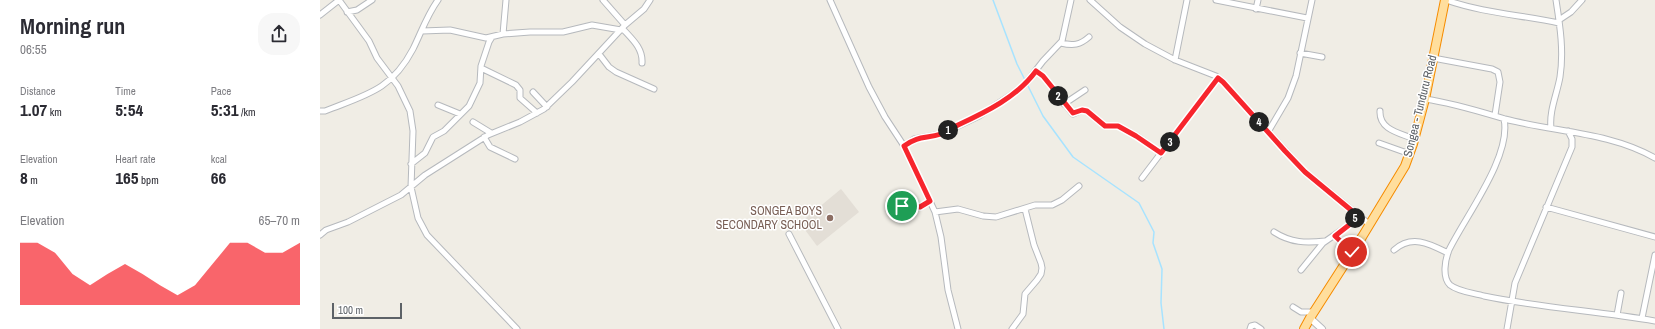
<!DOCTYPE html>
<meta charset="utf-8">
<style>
:root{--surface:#fff;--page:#f7f7f7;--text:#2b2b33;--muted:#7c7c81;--accent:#f7252d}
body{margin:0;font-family:"Archivo Narrow",sans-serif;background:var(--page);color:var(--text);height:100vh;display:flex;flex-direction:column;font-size:15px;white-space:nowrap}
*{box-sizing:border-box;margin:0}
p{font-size:13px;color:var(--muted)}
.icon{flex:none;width:22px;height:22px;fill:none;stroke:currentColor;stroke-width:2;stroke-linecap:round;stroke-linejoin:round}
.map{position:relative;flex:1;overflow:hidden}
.details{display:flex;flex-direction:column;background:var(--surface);width:320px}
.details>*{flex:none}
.scale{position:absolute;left:12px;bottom:10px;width:70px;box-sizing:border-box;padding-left:4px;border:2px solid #5d6267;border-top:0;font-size:11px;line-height:14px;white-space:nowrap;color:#5d6267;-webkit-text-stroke:3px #fff;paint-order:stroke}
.pin{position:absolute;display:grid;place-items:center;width:34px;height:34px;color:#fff;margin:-17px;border:2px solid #fff;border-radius:50%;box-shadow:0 1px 4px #0007}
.km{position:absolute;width:20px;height:20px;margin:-10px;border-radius:50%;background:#222;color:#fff;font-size:11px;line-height:20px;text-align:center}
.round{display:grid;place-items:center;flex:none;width:42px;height:42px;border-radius:16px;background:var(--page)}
.headline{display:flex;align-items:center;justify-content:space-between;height:68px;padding:0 20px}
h1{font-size:22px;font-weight:700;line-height:30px}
.figures{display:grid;grid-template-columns:repeat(3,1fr);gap:6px;height:68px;padding:4px 20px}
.figures div{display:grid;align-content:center}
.figures b{font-size:17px;font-weight:700}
.figures small{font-size:11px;font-weight:400}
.figures p{font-size:11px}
.chart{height:112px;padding:8px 20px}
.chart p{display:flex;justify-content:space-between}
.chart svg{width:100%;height:72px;margin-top:4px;fill:var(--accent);opacity:.7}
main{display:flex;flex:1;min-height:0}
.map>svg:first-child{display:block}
</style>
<main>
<section class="details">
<div class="headline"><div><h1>Morning run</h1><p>06:55</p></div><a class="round"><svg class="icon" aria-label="share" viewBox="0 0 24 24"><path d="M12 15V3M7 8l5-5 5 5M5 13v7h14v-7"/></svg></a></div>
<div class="figures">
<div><p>Distance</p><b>1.07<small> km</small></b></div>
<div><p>Time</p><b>5:54</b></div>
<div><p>Pace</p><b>5:31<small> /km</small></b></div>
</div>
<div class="figures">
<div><p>Elevation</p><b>8<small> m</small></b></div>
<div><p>Heart rate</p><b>165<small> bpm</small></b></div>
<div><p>kcal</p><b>66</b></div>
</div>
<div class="chart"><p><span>Elevation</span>65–70 m</p>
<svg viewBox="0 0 160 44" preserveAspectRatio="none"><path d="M0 44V6L10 6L20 12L30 25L40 32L50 25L60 19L70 25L80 32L90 38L100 32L110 19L120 6L130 6L140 12L150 12L160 6V44z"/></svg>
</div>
</section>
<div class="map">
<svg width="1335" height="329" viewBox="0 0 1335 329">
<rect width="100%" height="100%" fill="#f0ede5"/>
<!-- education -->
<path fill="#e3ded6" d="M521 189 539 212 497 246 480 223Z"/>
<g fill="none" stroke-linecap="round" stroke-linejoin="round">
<!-- stream -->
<path stroke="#a7e3ff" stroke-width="1.5" d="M673 0 697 64 723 116 753 157 819 203 834 232 833 243 842 269 841 303 844 329"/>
<defs>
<path id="minor" d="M19 0 49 41 57 58 78 86 90 111 93 131 91 187 98 218 107 235 197 329
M283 0 305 25
M510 0 549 87 565 117 584 146 615 212 621 237 628 290 638 329
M770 0 800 27 825 44 855 60 896 76 903 82 985 172 1049 224
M896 0 987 18
M1126 0C1163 13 1202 15 1239 23
M936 9 938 0
M27 12 37 10 52 0
M0 15 19 0
M1239 20 1251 12 1262 0
M302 28C312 39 323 48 322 63
M102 31 130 30 166 38 183 34 210 32H243L272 25 301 30
M183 34 186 0
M741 43C753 46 760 45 769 37
M980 53 1002 57
M279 54 289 67 296 72 334 89
M1113 58 1172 69 1178 72 1180 82 1175 115
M855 60 867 0
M161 68 196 85 200 90V98L217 113
M716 71 723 76 753 114 762 110 767 111 785 126H798L817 136 841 153
M213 92 227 107
M1105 99C1133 103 1158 111 1185 119 1234 132 1290 132 1335 158
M744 104 765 90
M118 105 140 114
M0 111H5C45 95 71 91 93 49 101 33 107 15 118 0
M1060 111C1059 130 1080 133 1094 139
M1184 119C1192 156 1145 217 1129 250 1125 260 1122 277 1130 285 1139 292 1154 293 1164 296 1221 308 1278 311 1335 321
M153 122 171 133
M1231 128C1229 111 1237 94 1240 77 1244 51 1240 26 1236 0
M948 132 968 98 976 76 992 0
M164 137 170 147 195 159
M1059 143 1090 154
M584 146 594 139 621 134 659 116 694 93 706 83 723 61 742 41 751 0
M91 164 105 153 113 137 124 131 149 106 160 83 161 66 169 42 172 37
M822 178 898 78
M576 203 584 207H600L610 201
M1226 207 1335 237
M615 212 638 209 663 216 676 217 715 205H732L742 200 759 186
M954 232C971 243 986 243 1005 241
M469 234 518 329
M0 235 6 230 28 222 81 195 105 175 168 135 200 122 224 109 252 82 305 25 324 9 330 0
M1015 236 1032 252
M1074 250C1092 234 1110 244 1128 253
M981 270 1003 243 1029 225 1037 215
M973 307 981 312H994
M1297 315 1301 293
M1322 318 1335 255
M692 329 703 314 705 294 717 280 721 274 722 268 721 263 714 245 705 209
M930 329 931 326 935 325 941 329
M1187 329 1195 283 1252 147V139L1248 131"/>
<path id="tertiary" d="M990 318 1002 329"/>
<path id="trunk" d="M984 329 990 318 1042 237 1085 166 1093 144 1105 99 1125 0"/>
</defs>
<!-- minor casing -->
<use href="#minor" stroke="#b6b9bd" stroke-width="7"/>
<!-- tertiary casing -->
<use href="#tertiary" stroke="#b6b9bd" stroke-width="8"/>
<!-- trunk casing -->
<use href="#trunk" stroke="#f68c00" stroke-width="10"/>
<!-- minor -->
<use href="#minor" stroke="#fff" stroke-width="5"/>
<!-- tertiary -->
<use href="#tertiary" stroke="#fff" stroke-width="6"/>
<!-- trunk -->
<use href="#trunk" stroke="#ffde9d" stroke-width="8"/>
</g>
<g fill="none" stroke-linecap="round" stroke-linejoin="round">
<defs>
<path id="route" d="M582 206 600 207 610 201 584 146C599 135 606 139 621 134 627 132 632 128 638 125 666 112 697 97 716 71L723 76 753 113 762 110 767 111 785 126H798L816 136 841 153 898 78 903 82 965 151 985 172 1037 215 1029 225 1015 236 1032 252"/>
</defs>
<!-- route casing -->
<use href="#route" stroke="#fff" stroke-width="8"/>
<!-- route -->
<use href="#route" stroke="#f7252d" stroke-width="5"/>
</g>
<!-- markers -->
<circle fill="#8d6e63" stroke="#fff" stroke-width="1.5" cx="510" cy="218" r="4"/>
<g text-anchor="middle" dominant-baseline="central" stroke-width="3" stroke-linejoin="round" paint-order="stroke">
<!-- street labels -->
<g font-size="12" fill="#5d6267" stroke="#fff">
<text transform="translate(1100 106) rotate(-76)">Songea - Tunduru Road</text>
</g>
<!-- education labels -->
<g font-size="12" fill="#785e54" stroke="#fff" text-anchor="end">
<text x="502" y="211">SONGEA BOYS<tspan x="502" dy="14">SECONDARY SCHOOL</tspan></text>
</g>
</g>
</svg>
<div class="scale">100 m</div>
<div class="pin" style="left:582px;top:206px;background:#1e9e55"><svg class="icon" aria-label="arrive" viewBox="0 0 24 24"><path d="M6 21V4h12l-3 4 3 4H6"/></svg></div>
<div class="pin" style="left:1032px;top:252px;background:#d93025"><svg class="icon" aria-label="check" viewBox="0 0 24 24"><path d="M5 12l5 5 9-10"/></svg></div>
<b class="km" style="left:628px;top:130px">1</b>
<b class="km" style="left:738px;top:96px">2</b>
<b class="km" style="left:850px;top:142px">3</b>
<b class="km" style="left:939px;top:122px">4</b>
<b class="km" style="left:1035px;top:218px">5</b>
</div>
</main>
